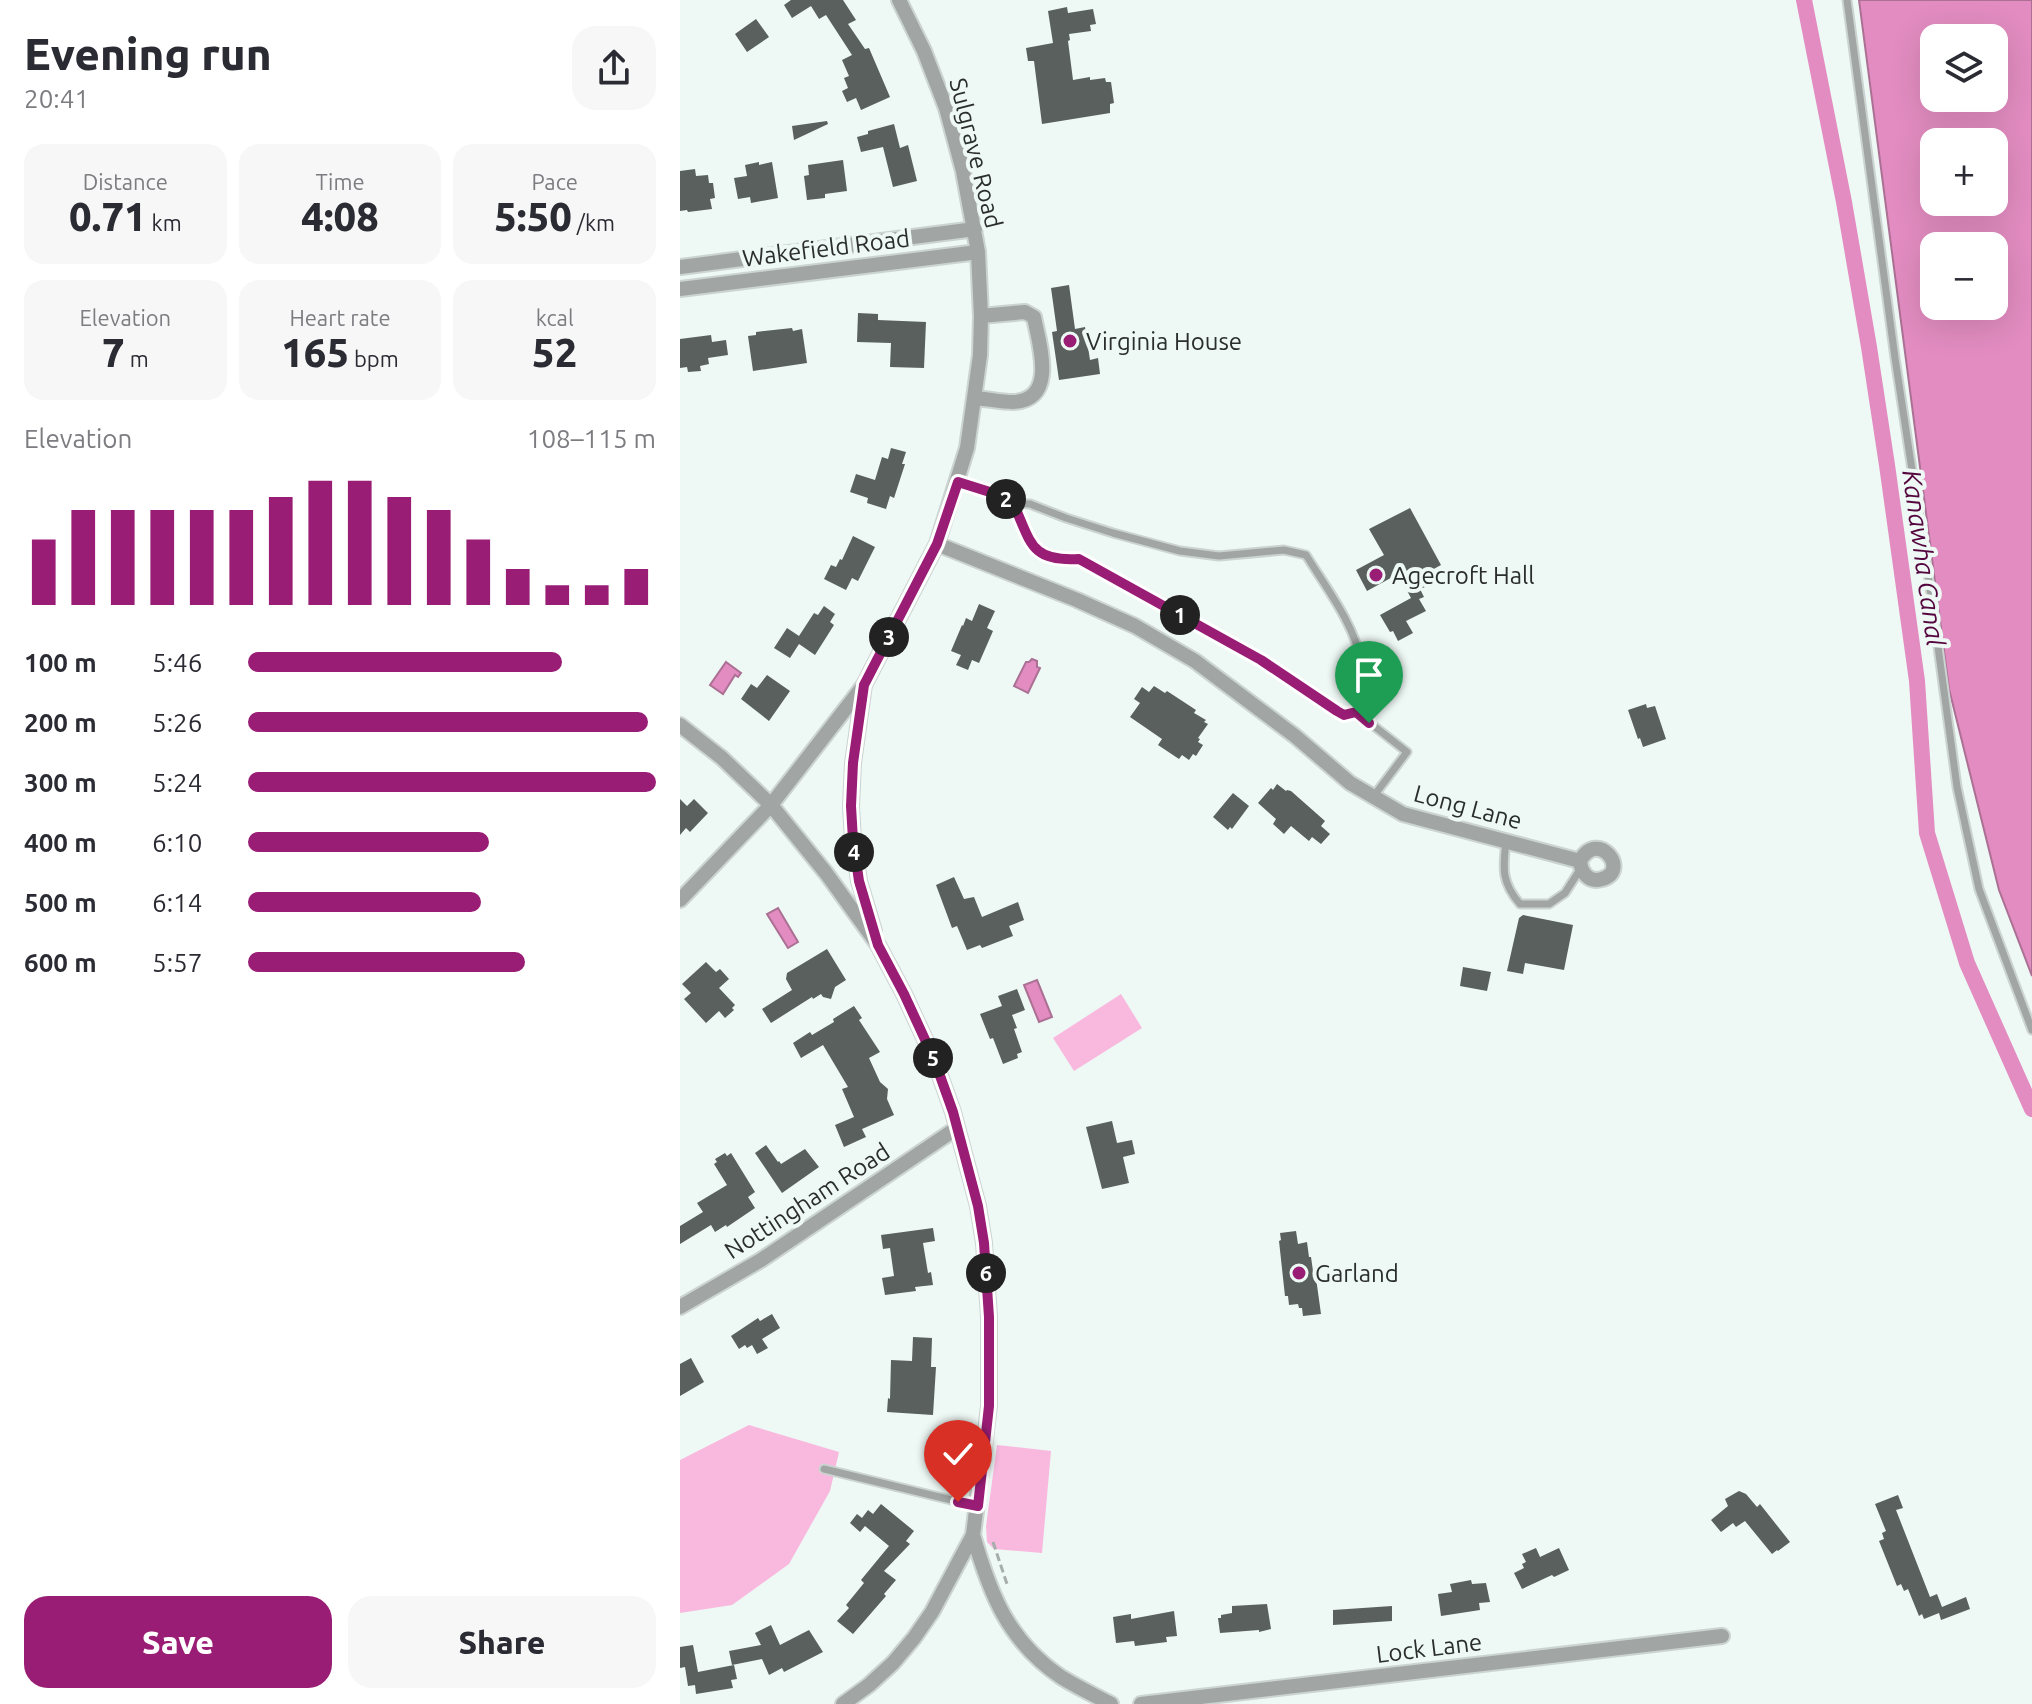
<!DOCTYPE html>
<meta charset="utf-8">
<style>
:root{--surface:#fff;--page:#f7f7f7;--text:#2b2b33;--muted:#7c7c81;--accent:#991d75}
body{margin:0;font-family:Ubuntu,sans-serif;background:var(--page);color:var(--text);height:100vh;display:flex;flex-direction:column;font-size:30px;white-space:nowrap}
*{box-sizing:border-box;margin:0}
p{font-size:26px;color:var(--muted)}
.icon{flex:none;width:44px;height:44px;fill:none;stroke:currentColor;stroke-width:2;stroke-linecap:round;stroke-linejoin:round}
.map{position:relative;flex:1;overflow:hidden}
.drawer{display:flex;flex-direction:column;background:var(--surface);width:680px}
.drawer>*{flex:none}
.buttons{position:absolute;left:1240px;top:24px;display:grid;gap:16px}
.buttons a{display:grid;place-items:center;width:88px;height:88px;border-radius:16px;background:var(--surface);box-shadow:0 8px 32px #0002;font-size:40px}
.pin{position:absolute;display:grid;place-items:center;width:68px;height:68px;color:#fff;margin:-82px -34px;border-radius:50% 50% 50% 0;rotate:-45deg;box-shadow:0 0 8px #0007}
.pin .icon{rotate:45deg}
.km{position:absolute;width:40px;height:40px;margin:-20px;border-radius:50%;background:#222;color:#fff;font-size:22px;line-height:40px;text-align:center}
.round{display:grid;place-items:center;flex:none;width:84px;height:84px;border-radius:24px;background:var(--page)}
.headline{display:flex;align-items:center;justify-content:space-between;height:136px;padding:0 24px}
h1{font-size:44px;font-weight:800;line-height:60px}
.metrics{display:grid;grid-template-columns:repeat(3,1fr);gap:12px;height:136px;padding:8px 24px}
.metrics div{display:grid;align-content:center;border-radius:20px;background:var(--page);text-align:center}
.metrics b{font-size:40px;font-weight:800}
.metrics small{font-size:22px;font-weight:400}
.metrics p{font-size:22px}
.chart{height:224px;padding:16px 24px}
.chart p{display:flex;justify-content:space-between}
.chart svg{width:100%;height:144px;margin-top:8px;stroke:var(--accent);stroke-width:6}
.action{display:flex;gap:16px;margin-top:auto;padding:16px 24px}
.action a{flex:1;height:92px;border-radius:24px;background:var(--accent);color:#fff;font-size:32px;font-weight:800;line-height:92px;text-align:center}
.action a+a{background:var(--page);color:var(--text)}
ul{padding:0 24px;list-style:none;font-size:26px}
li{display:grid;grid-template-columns:128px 96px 1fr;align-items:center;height:60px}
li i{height:20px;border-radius:10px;background:var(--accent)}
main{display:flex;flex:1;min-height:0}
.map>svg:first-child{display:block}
</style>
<main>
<section class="drawer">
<div class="headline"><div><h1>Evening run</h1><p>20:41</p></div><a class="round"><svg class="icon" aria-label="share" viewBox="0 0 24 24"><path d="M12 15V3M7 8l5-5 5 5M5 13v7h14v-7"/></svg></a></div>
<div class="metrics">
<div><p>Distance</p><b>0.71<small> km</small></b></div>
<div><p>Time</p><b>4:08</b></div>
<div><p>Pace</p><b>5:50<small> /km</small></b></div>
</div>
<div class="metrics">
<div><p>Elevation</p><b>7<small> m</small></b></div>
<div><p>Heart rate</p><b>165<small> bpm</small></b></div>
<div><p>kcal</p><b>52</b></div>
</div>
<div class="chart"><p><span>Elevation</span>108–115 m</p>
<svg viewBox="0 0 160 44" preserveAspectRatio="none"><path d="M5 44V24M15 44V15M25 44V15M35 44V15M45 44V15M55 44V15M65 44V11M75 44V6M85 44V6M95 44V11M105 44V15M115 44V24M125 44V33M135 44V38M145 44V38M155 44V33"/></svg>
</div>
<ul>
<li><b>100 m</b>5:46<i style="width:77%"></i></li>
<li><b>200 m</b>5:26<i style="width:98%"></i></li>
<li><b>300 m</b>5:24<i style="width:100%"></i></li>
<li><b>400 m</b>6:10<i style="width:59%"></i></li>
<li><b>500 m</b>6:14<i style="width:57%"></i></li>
<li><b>600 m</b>5:57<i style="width:68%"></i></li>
</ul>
<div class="action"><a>Save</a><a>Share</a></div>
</section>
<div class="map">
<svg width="1352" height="1704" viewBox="0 0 1352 1704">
<rect width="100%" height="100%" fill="#eef8f4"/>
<!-- green -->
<path fill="#f9b9df" d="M441 994 462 1028 394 1071 373 1038Z
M69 1425 159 1452 150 1491 109 1564 52 1605 0 1613V1460Z
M317 1445 371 1451 362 1553 314 1549 307 1542 306 1526Z"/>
<!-- water -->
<path fill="#e28cc1" stroke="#ab7094" stroke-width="2" fill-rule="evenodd" d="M1179 0H1352V976L1319 890 1269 689ZM1254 38H1314V98H1254ZM1254 142H1314V202H1254ZM1254 246H1314V306H1254Z
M352 659 357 661V667L360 668 348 693 334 686 346 662H349Z
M46 662 61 673 58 677 55 675 43 694 30 685Z
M98 908 118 942 108 948 87 914Z
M357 980 372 1017 359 1022 344 985Z"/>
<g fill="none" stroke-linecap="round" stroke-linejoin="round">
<!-- canal -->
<path stroke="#e28cc1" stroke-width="16" d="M1124 0 1164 202 1189 347 1207 465 1237 681 1247 833 1287 963 1352 1109"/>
</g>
<!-- building -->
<path fill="#59605d" d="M111 0H163L176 20 168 24 185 49 189 48 210 97 181 110 176 98 167 102 162 91 168 88 164 78 169 76 162 60 172 55 146 15 139 19 131 6 112 18 104 5Z
M387 7 388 13 413 9 416 24 410 25 411 31 389 34 390 40 388 41 393 80 410 77V80L425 78 426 82H431L434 103 430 104V113L362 124 354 61H348L346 48 373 43 368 11Z
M76 19 89 37 67 52 55 34Z
M147 121 148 124 114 140 112 126Z
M214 124 220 148 228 145 237 181 213 187 203 147 181 152 177 137 188 134V131Z
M163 160 167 191 145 194V198L127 200 124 176 129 175 128 165Z
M79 162V165L92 162 98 198 71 203 70 197 58 199 54 178 67 176 65 165Z
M15 169 16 176 28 175 29 183H33L35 198 30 199 32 209 8 212 7 210 0 211V171Z
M389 285 395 329 405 327 410 360 418 358 420 374 379 380 372 332 377 331 371 288Z
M178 313 198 314V320L246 322 244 368 210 367 211 343 177 342Z
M112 328 113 331 122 329 127 363 73 371 68 336 76 335V332Z
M31 335 32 342 46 340 48 355 28 358 29 364 20 366 21 371 8 372 7 367 0 368V339Z
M211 448 226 452 222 464H225L214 498 210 496 206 509 187 503 188 498 170 492 176 474 195 480 202 457 208 459Z
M730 508 761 565 739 577 745 587 740 589 744 597 739 599 746 611 726 621 733 633 718 641 713 631 710 632 700 615 731 598 718 574 687 591 676 570 704 555 689 529Z
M173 536 195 547 178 581 172 578 166 590 144 579 151 565 156 567 160 559 162 560Z
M299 604 315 611 307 628 313 631 299 663 292 660 288 670 276 665 281 655 271 651 282 625 283 626 286 618 292 621Z
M144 606 155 614 150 622 154 625 135 655 119 644 110 658 94 648 107 628 119 636 134 613 138 615Z
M87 675 110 691 89 721 61 699 71 684 77 688Z
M474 686 485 693 487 691 516 710 514 713 526 720 524 722 528 724 518 738 520 739 518 742 523 745 516 756 513 754 509 760 502 755 499 759 478 745 482 739 450 717 460 703 454 699 462 687 469 692Z
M966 704 967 708 975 706 986 739 963 747 960 738 958 739 948 710Z
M597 784 606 791 607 790 611 791 645 821 641 826 650 834 641 844 632 837 629 841 611 826 604 834 593 824 596 819 578 803 591 788 593 790Z
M553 793 569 806 552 829 550 827 548 830 533 817Z
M0 799 7 806 14 799 28 813 10 832 6 828 0 835Z
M274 877 284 899 294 897 302 917 338 902 344 920 329 926 333 936 302 948 300 945 287 950 277 926 272 928 256 885Z
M843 915 893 925 884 970 845 963 843 974 827 971 839 918Z
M147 949 166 980 155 987 151 999 143 997 141 994 133 999 132 997 91 1023 82 1009 112 990 106 979 107 973Z
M26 962 36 972 40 969 49 979 39 988 55 1005 52 1008 54 1010 45 1018 39 1011 26 1023 4 999 11 993 2 984Z
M783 967 811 972 807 991 780 986Z
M337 989 345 1010 332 1015 337 1028 334 1029 342 1052 337 1054 338 1058 323 1064 313 1038 310 1039 300 1014 322 1006 318 996Z
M174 1006 182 1018 179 1020 200 1052 189 1058 200 1082 208 1089 207 1099 214 1115 182 1129 186 1137 164 1147 155 1125 174 1117 162 1089 168 1087 143 1045 121 1058 113 1043 130 1032 132 1035 154 1022 153 1019Z
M432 1121 437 1143 452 1140 455 1154 443 1157 449 1183 422 1189 406 1127Z
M86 1145 98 1162 99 1161 101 1164 125 1149 139 1167 102 1193 75 1153Z
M45 1153 47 1156 51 1153 75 1192 68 1197 75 1208 47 1227 46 1225 35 1232 31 1225 0 1244V1226L23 1212 17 1203 47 1185 34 1164 37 1162 35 1159Z
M253 1228 255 1241 243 1243 248 1273 251 1272 253 1285 235 1287 236 1291 205 1295 202 1278 214 1276 210 1248 203 1249 201 1235Z
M616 1231 618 1244 627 1242 629 1257H631L634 1278H636L641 1314 623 1316 622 1308H619L618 1304 609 1305 608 1296H605L599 1241 601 1240 600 1233Z
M92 1314 100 1328 82 1339 88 1348 77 1354 72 1345 67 1348 65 1345 59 1349 51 1336 78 1318 80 1321Z
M233 1337 252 1338 251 1367H256L253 1415 207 1412 208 1398 210 1399 211 1360 232 1361Z
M11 1358 24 1382 0 1396V1364Z
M1059 1491 1066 1494 1077 1507 1080 1504 1110 1542 1098 1551 1097 1550 1092 1554 1065 1521 1056 1527 1053 1523 1041 1532 1031 1520 1048 1506 1045 1499Z
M1218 1495 1223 1508 1216 1510 1250 1597 1257 1594 1262 1607 1286 1597 1290 1609 1261 1620 1259 1613 1244 1619 1242 1614 1239 1616 1228 1589 1224 1591 1221 1584 1217 1586 1199 1541 1204 1539 1202 1533 1206 1531 1195 1504Z
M201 1504 234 1531 226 1541 230 1544 204 1571 216 1580 204 1594 206 1596 173 1634 157 1621 169 1608 166 1605 184 1583 181 1580 209 1546 185 1526 180 1532 170 1523 177 1514 182 1518 188 1510 193 1514Z
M856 1548 860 1557 879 1548 889 1570 874 1577 872 1575 842 1589 834 1573 844 1568 842 1564 846 1562 842 1554Z
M791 1580 792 1584 806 1583 810 1602 799 1603 800 1610 761 1616 758 1594 772 1592 770 1584Z
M587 1604 591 1629 579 1632V1630L540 1633 538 1618H541V1615L552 1613V1606Z
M712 1606V1621L653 1625V1610Z
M494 1611 497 1636 486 1637 487 1642 455 1646 454 1641 436 1643 433 1617 451 1614V1619Z
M91 1625 100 1645 129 1630 143 1652 104 1672 102 1668 89 1675 82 1659 52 1665 49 1651 81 1645 75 1633Z
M13 1645 18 1672 54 1665 57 1679 51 1680 53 1688 16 1694 15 1685 8 1686 5 1667 0 1668V1647Z"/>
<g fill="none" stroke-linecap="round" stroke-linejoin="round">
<defs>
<path id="lane" d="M1167 0 1215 358 1251 595 1277 787 1299 889 1352 1030
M278 482 313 493 333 503 350 504 386 518 433 533 500 551 539 556 604 550 626 555C645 586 675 625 681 662 684 679 680 696 676 712L727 752 693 797
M333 503C350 541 349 562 399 559L581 660 657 711 664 715 676 712
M826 841C823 868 821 882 840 904H869L885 893 901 868
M144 1469 296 1506"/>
<path id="street" d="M0 267 295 229
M0 289 298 252
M295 398C308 399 321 402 333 402 378 400 359 344 354 317L345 312 301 316
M257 544 397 600 455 626 515 661 615 736 670 783 723 814 900 861C901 873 909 883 922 879 951 871 918 828 900 861
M0 725 42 758 91 805 0 900
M194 931 179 881 173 840 171 806 173 763 184 685 257 544 287 448 300 355 301 316 298 252 283 171 266 108 244 51 219 0
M0 1307 81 1260 277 1128
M293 1535C310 1594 328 1641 381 1677 397 1687 414 1695 431 1704
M163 1704 189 1685 213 1663 234 1638 252 1612 293 1535 309 1406V1317L304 1243 298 1206 273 1112 254 1059 224 994 198 945 146 873 91 805 184 685
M461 1704 1042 1636"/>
</defs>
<!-- lane casing -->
<use href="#lane" stroke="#cbd4d0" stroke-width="11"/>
<!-- street casing -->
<use href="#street" stroke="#cbd4d0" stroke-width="18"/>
<!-- path -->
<path stroke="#a6aeab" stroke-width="3" stroke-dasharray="8 4" stroke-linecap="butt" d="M313 1542 327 1584"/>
<!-- lane -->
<use href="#lane" stroke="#a1a5a3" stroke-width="7"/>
<!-- street -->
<use href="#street" stroke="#a1a5a3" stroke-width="14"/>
</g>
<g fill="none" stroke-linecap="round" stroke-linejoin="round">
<defs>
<path id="route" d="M278 1502 298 1506 309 1406V1317L304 1243 298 1206 273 1112 254 1059 224 994 198 945 179 881 173 840 171 806 173 763 184 685 257 544 278 482 313 493 333 503C351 541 349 562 399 559L581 660 657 711 664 715 676 712 689 723"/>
</defs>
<!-- route casing -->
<use href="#route" stroke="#fff" stroke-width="16"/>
<!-- route -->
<use href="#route" stroke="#991d75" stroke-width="10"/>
</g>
<!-- markers -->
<g fill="#991d75" stroke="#eef8f4" stroke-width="3">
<circle cx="390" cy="341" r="8"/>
<circle cx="696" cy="575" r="8"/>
<circle cx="619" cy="1273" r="8"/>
</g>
<g text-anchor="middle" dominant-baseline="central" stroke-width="8" stroke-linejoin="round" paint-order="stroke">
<!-- street labels -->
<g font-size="24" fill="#2a2e2c" stroke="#eef8f4">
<text transform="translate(296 153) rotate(76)">Sulgrave Road</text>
<text transform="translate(146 248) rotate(-7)">Wakefield Road</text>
<text transform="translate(788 807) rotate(15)">Long Lane</text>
<text transform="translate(127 1201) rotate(-33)">Nottingham Road</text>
<text transform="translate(749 1648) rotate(-7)">Lock Lane</text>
</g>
<!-- poi labels -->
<g font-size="24" fill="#2a2e2c" stroke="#eef8f4" text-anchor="start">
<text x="406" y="341">Virginia House</text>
<text x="712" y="575">Agecroft Hall</text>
<text x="635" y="1273">Garland</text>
</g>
<!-- water labels -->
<g font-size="26" font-style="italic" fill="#54063f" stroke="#eef8f4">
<text transform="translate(1244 558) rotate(82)">Kanawha Canal</text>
</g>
</g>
</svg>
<div class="buttons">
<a><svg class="icon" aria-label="layers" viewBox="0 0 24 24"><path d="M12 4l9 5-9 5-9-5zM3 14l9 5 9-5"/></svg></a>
<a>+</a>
<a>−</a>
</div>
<div class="pin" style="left:689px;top:723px;background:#1e9e55"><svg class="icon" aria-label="arrive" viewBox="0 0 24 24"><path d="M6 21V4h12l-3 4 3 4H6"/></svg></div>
<div class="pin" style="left:278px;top:1502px;background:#d93025"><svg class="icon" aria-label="check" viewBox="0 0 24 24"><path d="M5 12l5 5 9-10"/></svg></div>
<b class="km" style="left:500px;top:615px">1</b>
<b class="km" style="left:326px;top:499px">2</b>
<b class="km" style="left:209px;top:637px">3</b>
<b class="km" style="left:174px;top:852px">4</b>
<b class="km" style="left:253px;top:1058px">5</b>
<b class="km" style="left:306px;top:1273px">6</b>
</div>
</main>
